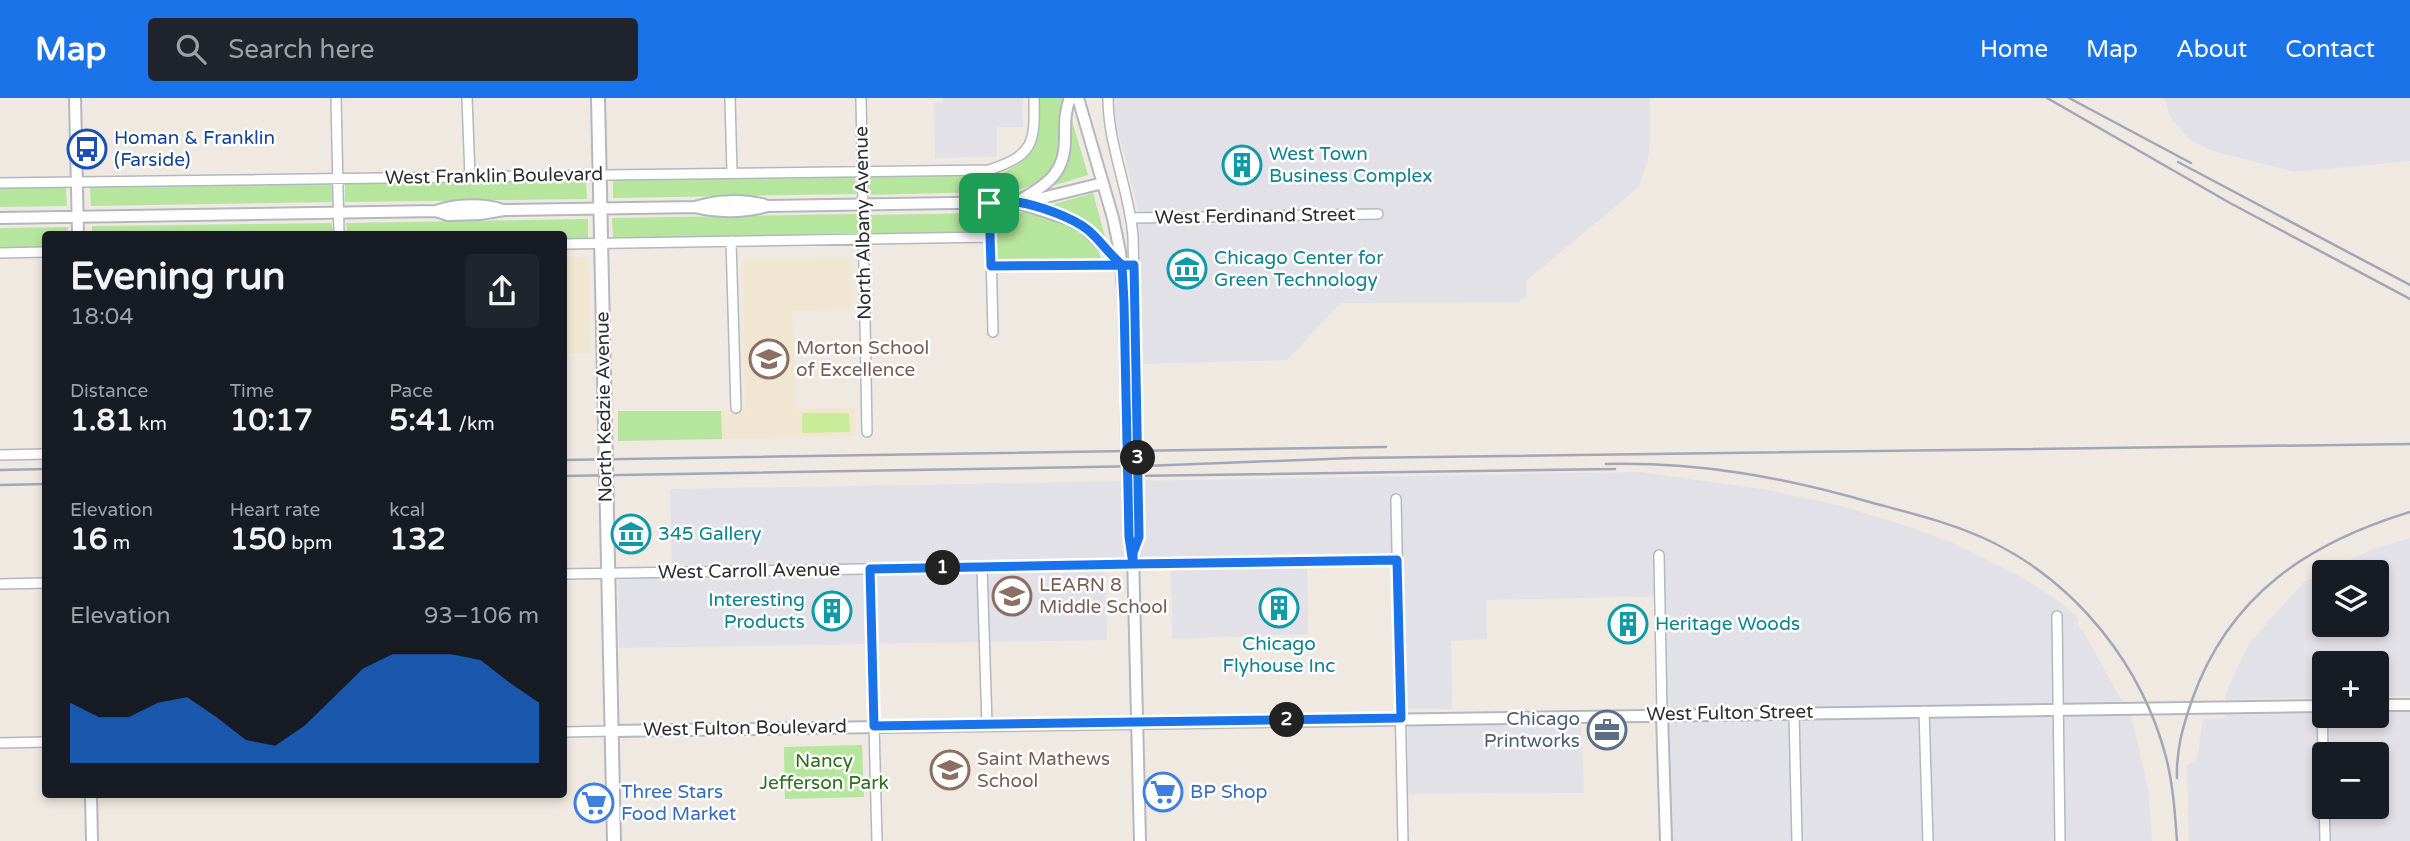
<!DOCTYPE html>
<meta charset="utf-8">
<style>
:root{--surface:#171b24;--page:#20242c;--text:#f1f3f6;--muted:#9ea1a6;--accent:#1a73e8}
body{margin:0;font-family:"Varela Round",sans-serif;background:var(--page);color:var(--text);height:100vh;display:flex;flex-direction:column;font-size:26px;white-space:nowrap}
*{box-sizing:border-box;margin:0}
p{font-size:23px;color:var(--muted)}
.icon{flex:none;width:38px;height:38px;fill:none;stroke:currentColor;stroke-width:2;stroke-linecap:round;stroke-linejoin:round}
.map{position:relative;flex:1;overflow:hidden}
.details{position:absolute;left:42px;top:133px;width:525px;height:567px;display:flex;flex-direction:column;background:var(--surface);border-radius:7px;box-shadow:0 4px 10px #0003}
.details>*{flex:none}
.tools{position:absolute;left:2312px;top:462px;display:grid;gap:14px}
.tools a{display:grid;place-items:center;width:77px;height:77px;border-radius:7px;background:var(--surface);box-shadow:0 4px 10px #0003;font-size:35px}
.pin{position:absolute;display:grid;place-items:center;width:60px;height:60px;color:#fff;margin:-30px;border-radius:14px;box-shadow:0 4px 10px #0006}
.km{position:absolute;width:35px;height:35px;margin:-18px;border-radius:50%;background:#222;color:#fff;font-size:19px;line-height:35px;text-align:center}
.round{display:grid;place-items:center;flex:none;width:74px;height:74px;border-radius:7px;background:var(--page)}
.overview{display:flex;align-items:center;justify-content:space-between;height:119px;padding:0 28px}
h1{font-size:38px;font-weight:800;line-height:52px}
.stats{display:grid;grid-template-columns:repeat(3,1fr);gap:10px;height:119px;padding:7px 28px}
.stats div{display:grid;align-content:center}
.stats b{font-size:30px;font-weight:800}
.stats small{font-size:19px;font-weight:400}
.stats p{font-size:19px}
.chart{height:196px;padding:14px 28px}
.chart p{display:flex;justify-content:space-between}
.chart svg{width:100%;height:126px;margin-top:7px;fill:var(--accent);opacity:.7}
header{display:flex;align-items:center;gap:42px;box-sizing:border-box;height:98px;padding:0 35px;background:var(--accent);color:#fff}
header strong{font-size:33px}
nav{display:flex;gap:38px;margin-inline-start:auto;font-size:24px}
.search{width:490px;height:63px;background:var(--page);display:flex;align-items:center;gap:18px;box-sizing:border-box;padding:0 24px;border-radius:7px;color:var(--muted);font-size:26px}
.map>svg:first-child{display:block}
</style>
<header>
<strong>Map</strong>
<div class="search"><svg class="icon" aria-label="search" viewBox="0 0 24 24"><circle cx="10" cy="10" r="6"/><path d="M15 15l6 6"/></svg>Search here</div>
<nav><a>Home</a><a>Map</a><a>About</a><a>Contact</a></nav>
</header>
<div class="map">
<svg width="2410" height="743" viewBox="0 0 2410 743">
<rect width="100%" height="100%" fill="#efe9e1"/>
<!-- industrial -->
<path fill="#e3e1e8" fill-rule="evenodd" d="M942 0H1023V29H997V59L935 60 934 5 942 4Z
M1114 0H1650V45L1648 61 1639 89 1526 183V197L1519 204 1341 205 1287 262 1142 266 1138 111 1114 17Z
M2164 0H2410V63L2295 74 2213 53 2190 42 2171 20Z
M1640 374 1768 392 1837 407 1907 428 1955 446 2025 481 2059 503 2078 520V528L2083 533 2132 621 2148 690 2152 743H1671L1664 498 1487 502V541L1451 543 1452 611H1408L1405 609 1401 455 1307 459 1308 536 1172 541 1171 464H1105L1107 542 619 550 618 469 672 468 670 391Z
M2410 440V598H2377L2376 565H2324V599L2226 602V594L2250 544 2304 484 2324 475V527H2376V474H2325L2373 451Z
M2410 612V743H2189L2187 667 2197 662 2203 621 2225 620 2226 613 2324 614V618H2376L2377 613ZM2324 656H2376V709H2324Z
M1581 624 1584 695 1407 696 1408 626Z"/>
<!-- education -->
<path fill="#f0e6d1" d="M588 159 590 255 564 256V160Z
M850 160 851 211 792 213 795 311 855 310V338L722 341 721 313 745 312 743 161Z"/>
<!-- green -->
<path fill="#b6e59e" d="M1040 0H1062C1063 56 1066 91 999 93L997 77C1039 60 1040 42 1040 0Z
M1069 12 1088 77 1049 89 1065 68Z
M983 75 984 94 870 97 869 77Z
M855 78 856 96 613 100V81Z
M586 82 587 101 345 104V85Z
M332 85V104L91 108 90 89Z
M0 90H66L67 108 0 109Z
M1093 95 1106 142 1083 123 1044 109Z
M1026 114C1058 118 1089 129 1102 162L997 164 996 122 999 115Z
M983 115 984 135 871 138 870 117Z
M857 116V136L613 140 612 120Z
M588 121V141H564V136H347L346 125Z
M332 125 333 136H92V128Z
M68 129V136H46L45 149H0V130Z
M618 313H721L722 341 618 343Z
M862 647 864 699 785 701 784 649Z"/>
<!-- pitch -->
<path fill="#c9ec9a" d="M802 315H849L850 334 802 335Z"/>
<g fill="none" stroke-linecap="round" stroke-linejoin="round">
<defs>
<path id="minor" d="M336 0 339 136
M467 0 470 79
M730 0 732 75
M861 0 867 334
M1108 0C1108 47 1129 91 1133 138L1139 439 1133 455
M989 72 993 234
M0 85 989 72C1034 57 1035 45 1034 0
M1131 120 1378 116
M731 143 736 310
M564 146 990 139
M0 155 46 154
M991 168 1126 167
M0 357 46 356
M1396 401 1403 743
M1659 457 1662 616
M982 469 987 627
M870 471 877 743
M564 476 1397 462
M0 486 46 485
M2057 518 2060 743
M2322 608 2325 743
M1924 613 1928 743
M1794 615 1797 743
M564 634 611 633
M0 645 46 644"/>
<path id="tertiary" d="M75 0 78 136
M1078 0 1113 120 1120 154 1124 203 1129 439 1133 455 1140 743
M1022 101C1050 85 1066 73 1065 38 1065 24 1065 13 1070 0
M1019 105 1069 121 1084 129 1122 167
M695 109C717 102 743 101 765 107
M436 113 448 117 480 116 504 112 695 109C719 115 745 114 768 108L1016 104 1038 101 1103 85
M0 120 436 113C456 106 483 105 503 112
M2376 607H2410
M1662 616 1666 743
M611 633 2324 608
M91 696 92 743"/>
<path id="secondary" d="M598 0 614 743"/>
</defs>
<!-- minor casing -->
<use href="#minor" stroke="#b4b7c1" stroke-width="12"/>
<!-- tertiary casing -->
<use href="#tertiary" stroke="#b4b7c1" stroke-width="14"/>
<!-- secondary casing -->
<use href="#secondary" stroke="#b4b7c1" stroke-width="16"/>
<!-- minor -->
<use href="#minor" stroke="#fff" stroke-width="9"/>
<!-- tertiary -->
<use href="#tertiary" stroke="#fff" stroke-width="10"/>
<!-- secondary -->
<use href="#secondary" stroke="#fff" stroke-width="12"/>
<!-- rail -->
<path stroke="#a3a6b8" stroke-width="2.5" d="M2047 0 2230 105 2410 201
M2069 0 2191 65
M2178 64 2410 187
M564 362 1386 349
M1606 366C1700 364 1783 379 1873 405 1914 416 1956 426 1994 445 2078 487 2142 568 2166 659 2173 686 2175 715 2177 743
M0 372 46 371
M564 378 1145 368 1353 360 2410 346
M1132 378 1615 371
M0 387 46 386
M2177 680C2176 652 2183 628 2192 602 2229 497 2308 445 2410 414"/>
</g>
<g fill="none" stroke-linecap="round" stroke-linejoin="round">
<defs>
<path id="route" d="M989 105C998 105 1008 103 1017 104 1037 107 1072 119 1088 132 1100 142 1109 156 1122 167L1124 204 1129 439 1133 466 870 471 874 628 1401 620 1397 462 1133 466V455L1139 439 1134 167C1086 167 1039 168 991 168L989 105"/>
</defs>
<!-- route casing -->
<use href="#route" stroke="#fff" stroke-width="14"/>
<!-- route -->
<use href="#route" stroke="#1a73e8" stroke-width="9"/>
</g>
<!-- icons -->
<defs>
<symbol id="bus-ring" viewBox="-11 -11 22 22"><circle r="9.5" fill="#fff" stroke="#1a4fb4" stroke-width="1.5"/><path d="M-5-6H5V4H4V6H2V4H-2V6H-4V4H-5ZM-3.5-4V0h7V-4ZM-3.5 1.2v1.5H-2V1.2ZM2 1.2v1.5H3.5V1.2Z" fill="#1a4fb4"/></symbol>
<symbol id="building-ring" viewBox="-11 -11 22 22"><circle r="9.5" fill="#fff" stroke="#0f9aa8" stroke-width="1.5"/><path d="M-4-6H4V6H1V3H-1V6H-4ZM-2.5-4.3h1.7v1.8h-1.7ZM.8-4.3h1.7v1.8H.8ZM-2.5-1h1.7V.8h-1.7ZM.8-1h1.7V.8H.8Z" fill="#0f9aa8"/></symbol>
<symbol id="museum-ring" viewBox="-11 -11 22 22"><circle r="9.5" fill="#fff" stroke="#0f9aa8" stroke-width="1.5"/><path d="M0-6L6-3V-2H-6V-3ZM-5-1h2V3h-2ZM-1-1h2V3h-2ZM3-1h2V3H3ZM-6 4H6V6H-6Z" fill="#0f9aa8"/></symbol>
<symbol id="school-ring" viewBox="-11 -11 22 22"><circle r="9.5" fill="#fff" stroke="#8d6e63" stroke-width="1.5"/><path d="M0-5L7-2L0 1L-7-2ZM-4 1L0 2.5L4 1V4Q0 6-4 4Z" fill="#8d6e63"/></symbol>
<symbol id="office-ring" viewBox="-11 -11 22 22"><circle r="9.5" fill="#fff" stroke="#5c6f8a" stroke-width="1.5"/><path d="M-6-3h4V-5.5h4V-3h4V5H-6ZM-1-4.5V-3h2v-1.5ZM-6 0V1H6V0Z" fill="#5c6f8a"/></symbol>
<symbol id="supermarket-ring" viewBox="-11 -11 22 22"><circle r="9.5" fill="#fff" stroke="#3f7fe0" stroke-width="1.5"/><path d="M-6-5.5h2.5l.6 2H6L4.5 2H-2.5L-4.4-4H-6ZM-1.5 3.2a1.3 1.3 0 1 0 .1 0ZM3 3.2a1.3 1.3 0 1 0 .1 0Z" fill="#3f7fe0"/></symbol>
</defs>
<g fill-rule="evenodd">
<use href="#bus-ring" x="65" y="29" width="44" height="44"/>
<use href="#building-ring" x="1220" y="45" width="44" height="44"/>
<use href="#museum-ring" x="1165" y="149" width="44" height="44"/>
<use href="#school-ring" x="747" y="239" width="44" height="44"/>
<use href="#museum-ring" x="609" y="414" width="44" height="44"/>
<use href="#school-ring" x="990" y="476" width="44" height="44"/>
<use href="#building-ring" x="1257" y="488" width="44" height="44"/>
<use href="#building-ring" x="810" y="491" width="44" height="44"/>
<use href="#building-ring" x="1606" y="504" width="44" height="44"/>
<use href="#office-ring" x="1585" y="610" width="44" height="44"/>
<use href="#school-ring" x="928" y="650" width="44" height="44"/>
<use href="#supermarket-ring" x="1141" y="672" width="44" height="44"/>
<use href="#supermarket-ring" x="572" y="683" width="44" height="44"/>
</g>
<g text-anchor="middle" dominant-baseline="central" stroke-width="5" stroke-linejoin="round" paint-order="stroke">
<!-- transit labels -->
<g font-size="19" fill="#164399" stroke="#fff" text-anchor="start">
<text x="114" y="40">Homan &amp; Franklin<tspan x="114" dy="22">(Farside)</tspan></text>
</g>
<!-- culture labels -->
<g font-size="19" fill="#0d838f" stroke="#fff" text-anchor="start">
<text x="1269" y="56">West Town<tspan x="1269" dy="22">Business Complex</tspan></text>
<text x="1214" y="160">Chicago Center for<tspan x="1214" dy="22">Green Technology</tspan></text>
<text x="658" y="436">345 Gallery</text>
<text x="805" y="502" text-anchor="end">Interesting<tspan x="805" dy="22">Products</tspan></text>
<text x="1655" y="526">Heritage Woods</text>
<text x="1279" y="546" text-anchor="middle">Chicago<tspan x="1279" dy="22">Flyhouse Inc</tspan></text>
</g>
<!-- street labels -->
<g font-size="19" fill="#2e2e2e" stroke="#fff">
<text transform="translate(494 78) rotate(-1)">West Franklin Boulevard</text>
<text transform="translate(1255 118) rotate(-1)">West Ferdinand Street</text>
<text transform="translate(863 125) rotate(-91)">North Albany Avenue</text>
<text transform="translate(604 309) rotate(-91)">North Kedzie Avenue</text>
<text transform="translate(749 473) rotate(-1)">West Carroll Avenue</text>
<text transform="translate(1730 615) rotate(-1)">West Fulton Street</text>
<text transform="translate(745 630) rotate(-1)">West Fulton Boulevard</text>
</g>
<!-- education labels -->
<g font-size="19" fill="#785e54" stroke="#fff" text-anchor="start">
<text x="796" y="250">Morton School<tspan x="796" dy="22">of Excellence</tspan></text>
<text x="1039" y="487">LEARN 8<tspan x="1039" dy="22">Middle School</tspan></text>
<text x="977" y="661">Saint Mathews<tspan x="977" dy="22">School</tspan></text>
</g>
<!-- service labels -->
<g font-size="19" fill="#4e5e75" stroke="#fff" text-anchor="end">
<text x="1580" y="621">Chicago<tspan x="1580" dy="22">Printworks</tspan></text>
</g>
<!-- park labels -->
<g font-size="19" fill="#2c6e1b" stroke="#fff">
<text x="824" y="663">Nancy<tspan x="824" dy="22">Jefferson Park</tspan></text>
</g>
<!-- shop labels -->
<g font-size="19" fill="#366cbe" stroke="#fff" text-anchor="start">
<text x="621" y="694">Three Stars<tspan x="621" dy="22">Food Market</tspan></text>
<text x="1190" y="694">BP Shop</text>
</g>
</g>
</svg>
<div class="tools">
<a><svg class="icon" aria-label="layers" viewBox="0 0 24 24"><path d="M12 4l9 5-9 5-9-5zM3 14l9 5 9-5"/></svg></a>
<a>+</a>
<a>−</a>
</div>
<div class="pin" style="left:989px;top:105px;background:#1e9e55"><svg class="icon" aria-label="arrive" viewBox="0 0 24 24"><path d="M6 21V4h12l-3 4 3 4H6"/></svg></div>
<b class="km" style="left:943px;top:470px">1</b>
<b class="km" style="left:1287px;top:622px">2</b>
<b class="km" style="left:1138px;top:360px">3</b>
<section class="details">
<div class="overview"><div><h1>Evening run</h1><p>18:04</p></div><a class="round"><svg class="icon" aria-label="share" viewBox="0 0 24 24"><path d="M12 15V3M7 8l5-5 5 5M5 13v7h14v-7"/></svg></a></div>
<div class="stats">
<div><p>Distance</p><b>1.81<small> km</small></b></div>
<div><p>Time</p><b>10:17</b></div>
<div><p>Pace</p><b>5:41<small> /km</small></b></div>
</div>
<div class="stats">
<div><p>Elevation</p><b>16<small> m</small></b></div>
<div><p>Heart rate</p><b>150<small> bpm</small></b></div>
<div><p>kcal</p><b>132</b></div>
</div>
<div class="chart"><p><span>Elevation</span>93–106 m</p>
<svg viewBox="0 0 160 44" preserveAspectRatio="none"><path d="M0 44V23L10 28L20 28L30 23L40 21L50 28L60 36L70 38L80 31L90 21L100 11L110 6L120 6L130 6L140 8L150 16L160 23V44z"/></svg>
</div>
</section>
</div>
